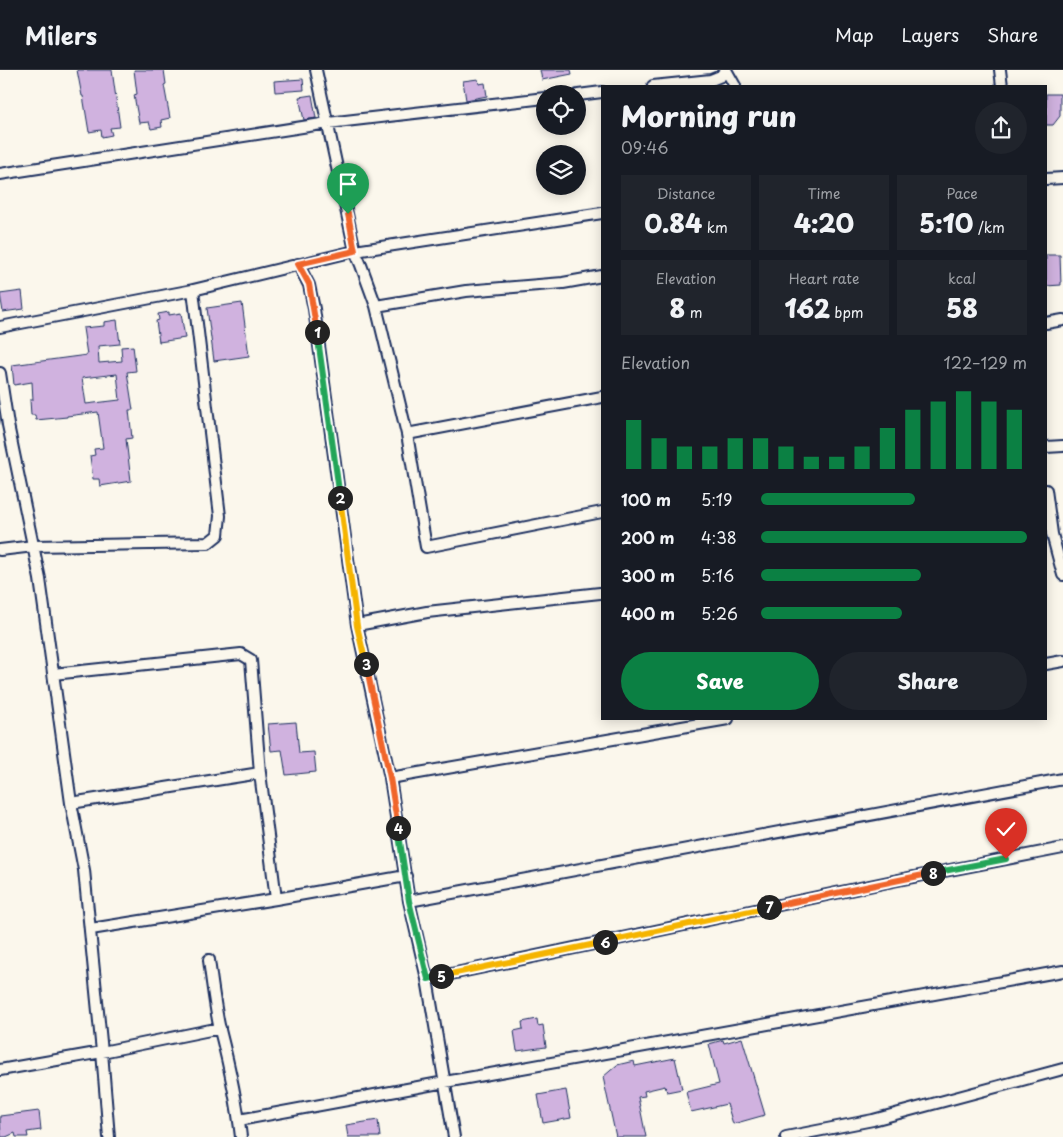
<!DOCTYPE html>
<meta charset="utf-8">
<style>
:root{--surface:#171b24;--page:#20242c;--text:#f1f3f6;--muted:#9ea1a6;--line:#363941;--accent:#0b8043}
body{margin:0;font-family:"Playpen Sans",sans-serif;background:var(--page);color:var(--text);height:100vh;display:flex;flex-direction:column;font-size:19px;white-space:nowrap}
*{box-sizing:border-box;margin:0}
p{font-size:16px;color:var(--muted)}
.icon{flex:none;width:28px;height:28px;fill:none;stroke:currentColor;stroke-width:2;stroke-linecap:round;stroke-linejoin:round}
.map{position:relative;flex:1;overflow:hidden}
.details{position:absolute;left:601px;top:15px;width:446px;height:635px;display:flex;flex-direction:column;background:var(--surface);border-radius:0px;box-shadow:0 2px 12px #0003}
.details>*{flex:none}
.fabs{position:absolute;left:536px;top:15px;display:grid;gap:10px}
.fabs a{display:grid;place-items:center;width:50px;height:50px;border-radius:50%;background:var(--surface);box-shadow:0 2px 12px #0003;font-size:25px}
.pin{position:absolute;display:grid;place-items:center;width:42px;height:42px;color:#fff;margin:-51px -21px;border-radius:50% 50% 50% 0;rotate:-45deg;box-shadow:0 0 5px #0007}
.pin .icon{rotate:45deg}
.km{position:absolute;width:25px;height:25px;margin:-12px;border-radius:50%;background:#222;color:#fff;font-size:14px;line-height:25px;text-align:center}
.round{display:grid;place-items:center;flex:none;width:52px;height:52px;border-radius:26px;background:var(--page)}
.overview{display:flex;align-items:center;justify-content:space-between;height:85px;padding:0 20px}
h1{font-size:28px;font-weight:800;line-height:38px}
.stats{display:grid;grid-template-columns:repeat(3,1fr);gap:8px;height:85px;padding:5px 20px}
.stats div{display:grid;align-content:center;border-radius:0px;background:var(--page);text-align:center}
.stats b{font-size:25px;font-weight:800}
.stats small{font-size:14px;font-weight:400}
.stats p{font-size:14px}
.chart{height:140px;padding:10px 20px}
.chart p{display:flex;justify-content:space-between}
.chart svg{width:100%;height:90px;margin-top:5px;stroke:var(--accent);stroke-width:6}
.cta{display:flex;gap:10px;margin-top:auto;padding:10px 20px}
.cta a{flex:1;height:58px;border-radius:30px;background:var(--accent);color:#fff;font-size:20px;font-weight:800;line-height:58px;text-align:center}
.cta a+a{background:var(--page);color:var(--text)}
ul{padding:0 20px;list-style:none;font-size:16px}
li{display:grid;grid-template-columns:80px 60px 1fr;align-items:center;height:38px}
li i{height:12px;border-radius:6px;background:var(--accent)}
header{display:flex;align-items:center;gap:30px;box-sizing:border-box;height:70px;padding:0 25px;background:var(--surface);border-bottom:1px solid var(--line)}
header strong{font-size:24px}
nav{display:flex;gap:28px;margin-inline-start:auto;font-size:18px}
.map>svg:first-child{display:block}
</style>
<header>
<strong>Milers</strong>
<nav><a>Map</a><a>Layers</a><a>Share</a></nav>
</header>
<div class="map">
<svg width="1063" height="1067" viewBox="0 0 1063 1067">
<rect width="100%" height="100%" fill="#fbf7ec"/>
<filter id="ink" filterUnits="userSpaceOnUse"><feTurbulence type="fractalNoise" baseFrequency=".02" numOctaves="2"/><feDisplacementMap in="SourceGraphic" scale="10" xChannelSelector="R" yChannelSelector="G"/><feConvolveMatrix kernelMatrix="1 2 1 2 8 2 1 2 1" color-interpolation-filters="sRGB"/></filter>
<g filter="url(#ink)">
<!-- building -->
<path fill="#d0b2df" stroke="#1b2f5e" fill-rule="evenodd" d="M77 0H112L120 57 110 58 112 65 102 67 101 60 89 62 83 26H82Z
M134 0H164L166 14 164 15 170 48 161 50 162 57 151 59 149 52 139 53 134 25 137 24Z
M540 0H571L572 4 542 10Z
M303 9 304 20 275 22 274 11Z
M478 9 479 14 485 13 487 26 466 30 463 11Z
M1046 24H1060V46L1053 55H1046Z
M312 25 316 48 304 50 299 27Z
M1046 185H1060L1061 215 1046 216Z
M22 221 24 239 3 242 0 224Z
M242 233 249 286 214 291 207 238Z
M169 242V245L181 243 185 268 159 272 156 251 159 250 158 244Z
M117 250 120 274 98 276 99 293 122 291 121 277 133 276 136 301 127 302 133 340H129L132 368 126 369 131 411 100 416 99 409H93L90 386 95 385 94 379 103 378 98 342 67 346V347L36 350 35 345H31L30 330H33L32 312 14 315 12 295 87 285 83 258 104 256V252ZM117 304 120 330 86 334 82 308Z
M296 652 299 683 314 682 316 702 286 705 282 680 271 681 268 654Z
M537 949 538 956 543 955 546 977 517 981 514 961 523 959 522 952Z
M742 968 765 1045 733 1054 727 1034 691 1042 686 1022 719 1014 709 974 723 970 724 973Z
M675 988 682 1019 667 1022 665 1016 644 1021 645 1026 638 1027 646 1067H616L603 1007 617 995 634 991 635 996Z
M566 1020 571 1048 543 1053 538 1025Z
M39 1041 41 1060 27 1062 28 1067H16L15 1063 6 1067H1L0 1046Z
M378 1050 380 1067H348L346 1055Z"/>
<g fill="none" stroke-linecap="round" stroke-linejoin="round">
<defs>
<path id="street" d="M726 0 735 16
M1000 0 1002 16
M653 16 711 10 721 6 725 0
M578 25 602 22
M0 104 328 53 545 28
M1046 109 1063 108
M602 143 355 181 361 195 376 236 407 364 426 477 602 442
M298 194 309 215 314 239 357 555 390 708 409 831 427 909 454 1067
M376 236 466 221 563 213 602 206
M1046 253 1063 250
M0 257 193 220 355 181 316 0
M0 303 8 355 40 509 71 733 84 800 102 982 109 1067
M407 364 602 327
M1046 377 1063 376
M1046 420 1052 464 1063 505
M0 480 34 476 208 473 218 465 220 446 193 220
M357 555 427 542 600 523
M1046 594 1063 591
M53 604 241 584 251 590 260 703 276 829
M390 708 728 649
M71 733 260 703
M409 831 1063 709
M91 859 276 829 406 806
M209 890C212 913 215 937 220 960 229 995 237 1031 241 1067
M427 909 893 811 1063 778
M0 1000 102 982 220 958
M239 1050 445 1012 1063 901
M786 1067 873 1050 1063 999"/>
</defs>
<!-- street casing -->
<use href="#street" stroke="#1b2f5e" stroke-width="14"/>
<!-- street -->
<use href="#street" stroke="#fbf7ec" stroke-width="10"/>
</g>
</g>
<g fill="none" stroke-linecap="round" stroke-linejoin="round" filter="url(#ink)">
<defs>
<path id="split-1" d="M317 262 309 214 298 194 355 181 348 144"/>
<path id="split-2" d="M317 262 340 428"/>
<path id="split-3" d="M340 428 357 556 366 594"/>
<path id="split-4" d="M366 594 390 708 398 758"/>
<path id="split-5" d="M398 758 409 831 428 909 441 906"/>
<path id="split-6" d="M441 906 605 872"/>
<path id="split-7" d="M605 872 769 837"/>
<path id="split-8" d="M769 837 933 803"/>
<path id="split-9" d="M933 803 1006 789"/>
</defs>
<!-- split-1 casing -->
<use href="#split-1" stroke="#fff" stroke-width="10"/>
<!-- split-2 casing -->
<use href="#split-2" stroke="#fff" stroke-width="10"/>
<!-- split-3 casing -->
<use href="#split-3" stroke="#fff" stroke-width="10"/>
<!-- split-4 casing -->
<use href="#split-4" stroke="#fff" stroke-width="10"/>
<!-- split-5 casing -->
<use href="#split-5" stroke="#fff" stroke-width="10"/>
<!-- split-6 casing -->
<use href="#split-6" stroke="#fff" stroke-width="10"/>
<!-- split-7 casing -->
<use href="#split-7" stroke="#fff" stroke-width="10"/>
<!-- split-8 casing -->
<use href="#split-8" stroke="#fff" stroke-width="10"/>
<!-- split-9 casing -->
<use href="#split-9" stroke="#fff" stroke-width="10"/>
<!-- split-1 -->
<use href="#split-1" stroke="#f0652b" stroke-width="6"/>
<!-- split-2 -->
<use href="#split-2" stroke="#22a559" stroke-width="6"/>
<!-- split-3 -->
<use href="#split-3" stroke="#f5b400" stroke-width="6"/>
<!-- split-4 -->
<use href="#split-4" stroke="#f0652b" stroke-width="6"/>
<!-- split-5 -->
<use href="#split-5" stroke="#22a559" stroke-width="6"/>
<!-- split-6 -->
<use href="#split-6" stroke="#f5b400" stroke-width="6"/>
<!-- split-7 -->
<use href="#split-7" stroke="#f5b400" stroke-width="6"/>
<!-- split-8 -->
<use href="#split-8" stroke="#f0652b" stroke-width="6"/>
<!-- split-9 -->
<use href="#split-9" stroke="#22a559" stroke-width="6"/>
</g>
</svg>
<div class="fabs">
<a><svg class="icon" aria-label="locate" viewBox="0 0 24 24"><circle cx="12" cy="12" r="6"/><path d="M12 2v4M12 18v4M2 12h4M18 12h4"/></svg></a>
<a><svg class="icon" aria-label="layers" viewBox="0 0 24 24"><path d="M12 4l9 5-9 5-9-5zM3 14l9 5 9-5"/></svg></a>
</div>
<div class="pin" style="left:348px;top:144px;background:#1e9e55"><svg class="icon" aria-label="arrive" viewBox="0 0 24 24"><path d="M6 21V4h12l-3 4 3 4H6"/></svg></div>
<div class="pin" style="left:1006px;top:789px;background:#d93025"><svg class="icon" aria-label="check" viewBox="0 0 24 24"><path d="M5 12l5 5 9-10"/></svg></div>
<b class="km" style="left:317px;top:262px">1</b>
<b class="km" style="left:340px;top:428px">2</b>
<b class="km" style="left:366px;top:594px">3</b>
<b class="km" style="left:398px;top:758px">4</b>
<b class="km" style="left:441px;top:906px">5</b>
<b class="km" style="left:605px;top:872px">6</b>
<b class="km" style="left:769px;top:837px">7</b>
<b class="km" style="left:933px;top:803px">8</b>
<section class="details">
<div class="overview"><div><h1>Morning run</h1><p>09:46</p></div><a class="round"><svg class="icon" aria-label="share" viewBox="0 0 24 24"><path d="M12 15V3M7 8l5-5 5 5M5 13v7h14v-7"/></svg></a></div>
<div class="stats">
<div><p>Distance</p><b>0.84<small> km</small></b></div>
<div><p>Time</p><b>4:20</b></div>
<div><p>Pace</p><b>5:10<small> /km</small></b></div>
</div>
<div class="stats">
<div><p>Elevation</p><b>8<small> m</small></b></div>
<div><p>Heart rate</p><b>162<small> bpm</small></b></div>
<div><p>kcal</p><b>58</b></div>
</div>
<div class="chart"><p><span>Elevation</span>122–129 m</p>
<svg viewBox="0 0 160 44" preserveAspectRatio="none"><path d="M5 44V20M15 44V29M25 44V33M35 44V33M45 44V29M55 44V29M65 44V33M75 44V38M85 44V38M95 44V33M105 44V24M115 44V15M125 44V11M135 44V6M145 44V11M155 44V15"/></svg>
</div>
<ul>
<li><b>100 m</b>5:19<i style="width:58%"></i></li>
<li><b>200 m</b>4:38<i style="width:100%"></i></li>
<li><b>300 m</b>5:16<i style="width:60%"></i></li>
<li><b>400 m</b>5:26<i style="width:53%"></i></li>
</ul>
<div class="cta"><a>Save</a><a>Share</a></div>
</section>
</div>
